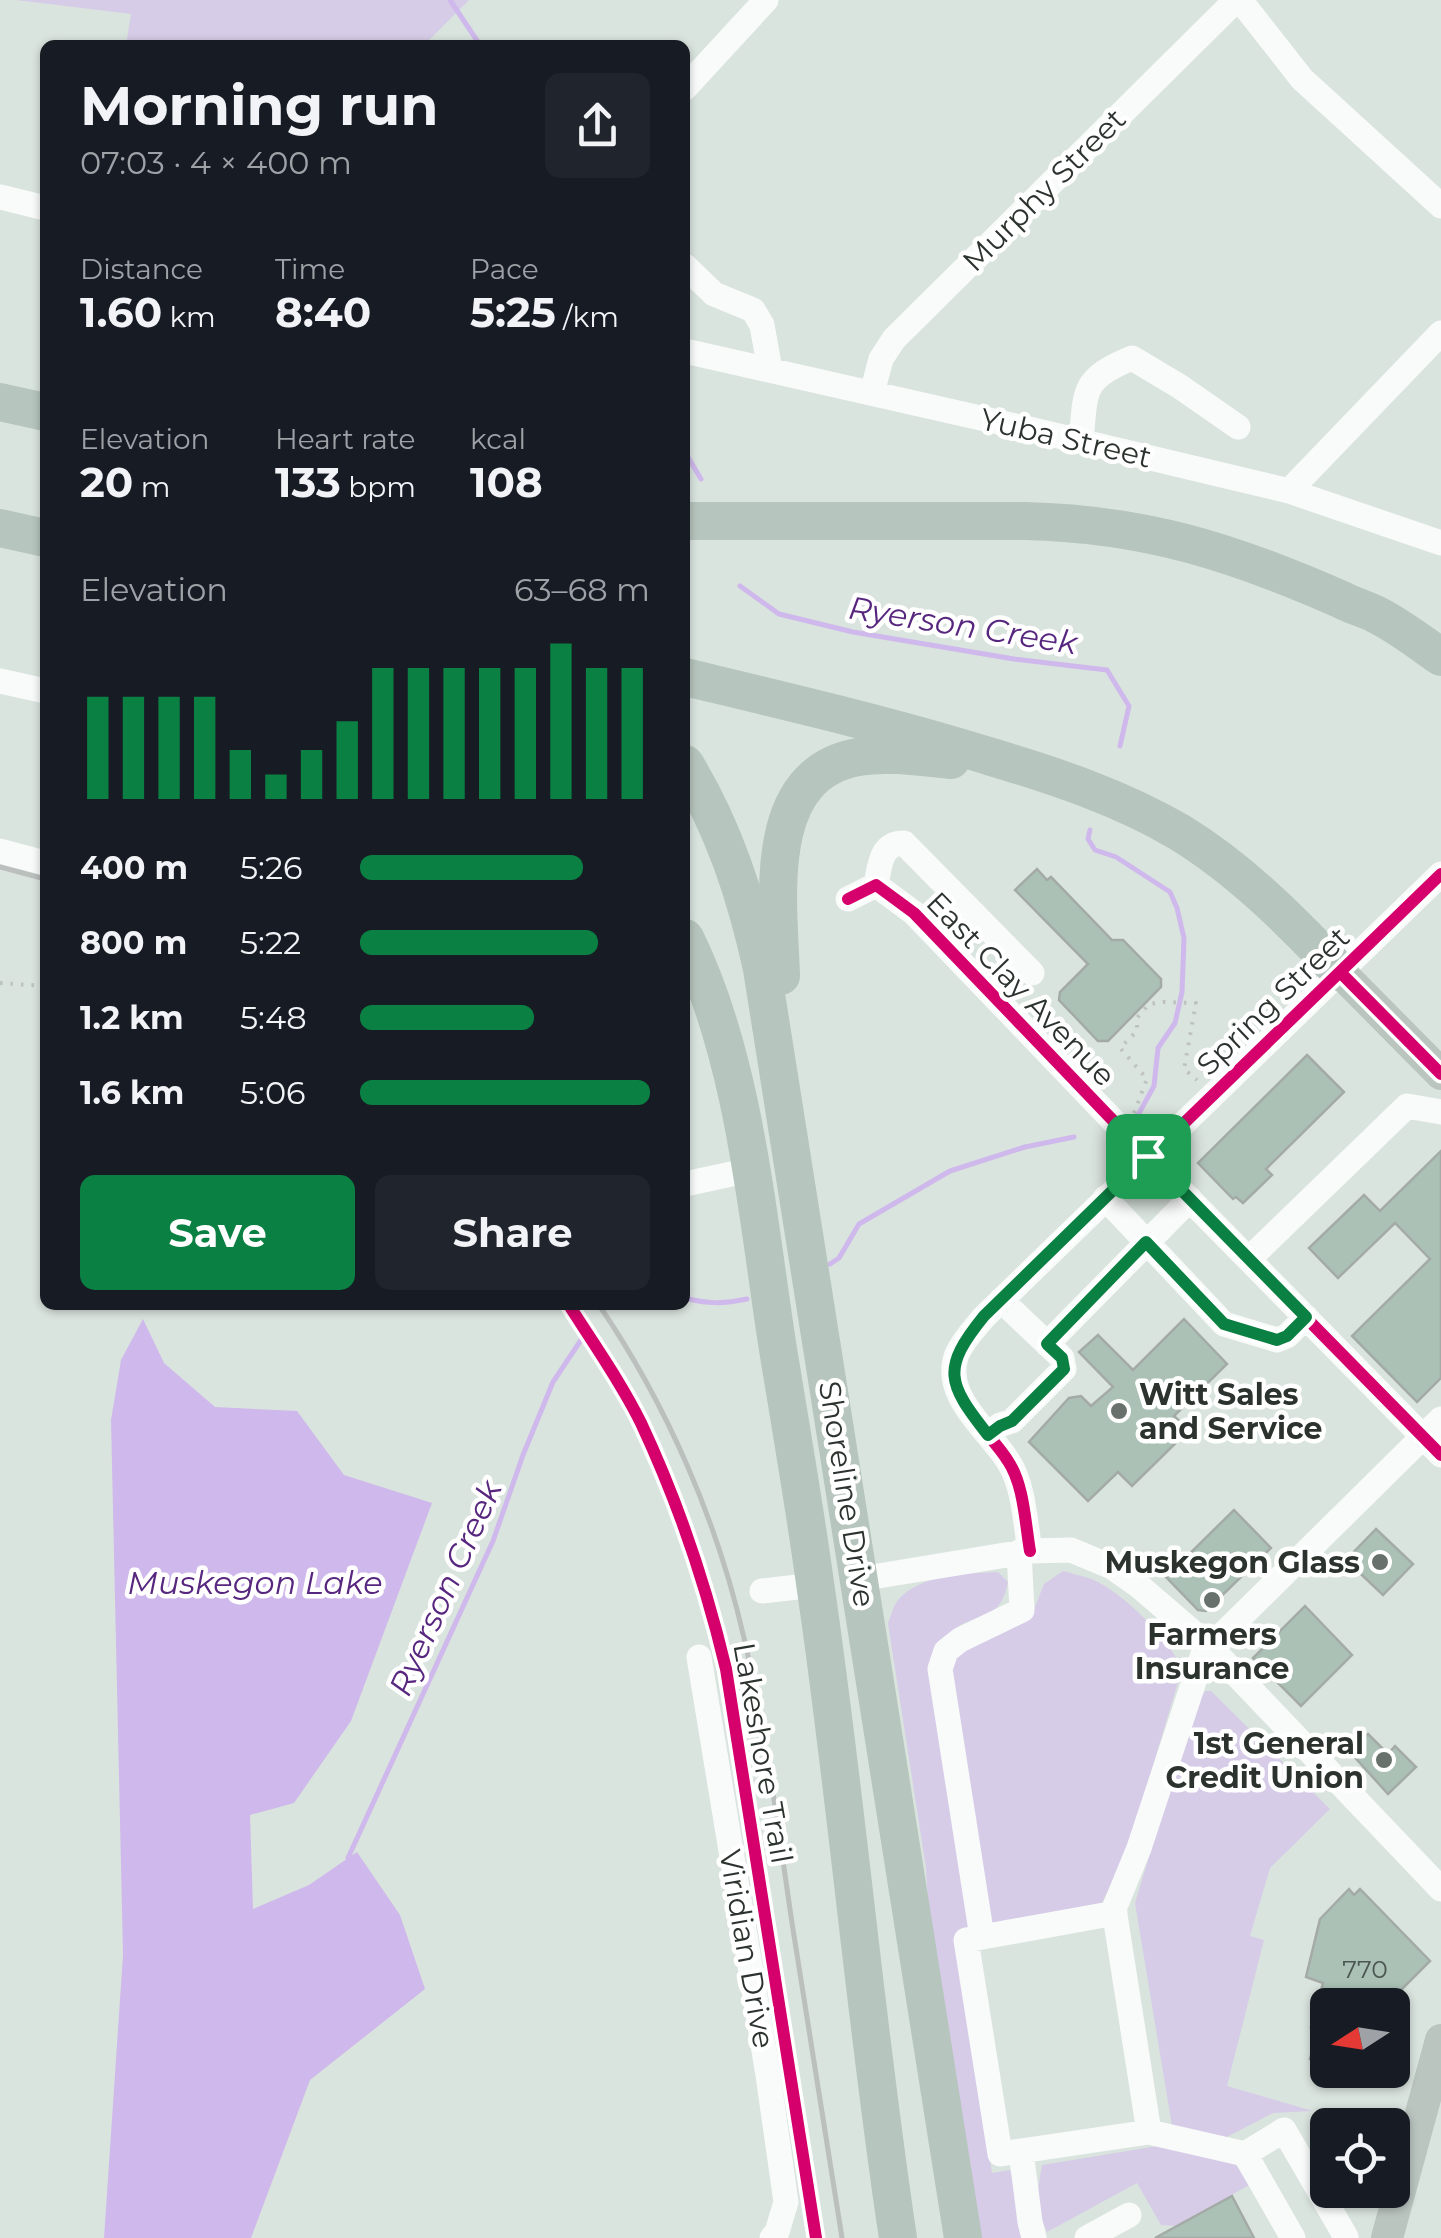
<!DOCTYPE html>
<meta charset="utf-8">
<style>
:root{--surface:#171b24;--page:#20242c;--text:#f1f3f6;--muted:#9ea1a6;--accent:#0b8043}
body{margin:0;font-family:Montserrat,sans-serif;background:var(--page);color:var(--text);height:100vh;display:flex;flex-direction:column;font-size:38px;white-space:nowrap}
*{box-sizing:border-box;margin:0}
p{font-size:32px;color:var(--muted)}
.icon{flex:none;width:55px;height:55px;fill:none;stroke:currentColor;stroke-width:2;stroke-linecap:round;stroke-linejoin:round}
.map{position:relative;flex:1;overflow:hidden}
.sheet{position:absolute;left:40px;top:40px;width:650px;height:1270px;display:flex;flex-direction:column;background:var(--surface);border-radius:15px;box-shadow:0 2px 8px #0004}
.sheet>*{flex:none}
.needle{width:65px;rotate:258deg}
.controls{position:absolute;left:1310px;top:1988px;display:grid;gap:20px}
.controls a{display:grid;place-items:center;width:100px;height:100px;border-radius:15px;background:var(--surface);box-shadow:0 2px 8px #0004;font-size:50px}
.pin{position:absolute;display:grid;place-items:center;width:85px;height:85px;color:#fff;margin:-42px;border-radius:20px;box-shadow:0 5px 15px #0006}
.round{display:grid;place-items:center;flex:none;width:105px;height:105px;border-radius:15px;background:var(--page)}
.summary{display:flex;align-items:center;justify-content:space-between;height:170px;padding:0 40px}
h1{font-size:55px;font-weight:700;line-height:75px}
.stats{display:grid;grid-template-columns:repeat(3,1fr);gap:15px;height:170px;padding:10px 40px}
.stats div{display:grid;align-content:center}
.stats b{font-size:42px;font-weight:700}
.stats small{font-size:28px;font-weight:400}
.stats p{font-size:28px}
.chart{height:280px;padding:20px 40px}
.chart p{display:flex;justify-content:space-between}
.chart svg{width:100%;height:180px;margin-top:10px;stroke:var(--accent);stroke-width:6}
.cta{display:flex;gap:20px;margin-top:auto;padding:20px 40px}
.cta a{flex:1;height:115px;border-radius:15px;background:var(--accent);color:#fff;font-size:40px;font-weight:700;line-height:115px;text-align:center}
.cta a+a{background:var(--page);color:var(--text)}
ul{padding:0 40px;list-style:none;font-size:32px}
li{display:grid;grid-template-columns:160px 120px 1fr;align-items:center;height:75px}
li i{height:25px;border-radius:12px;background:var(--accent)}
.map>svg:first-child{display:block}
</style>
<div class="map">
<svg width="1441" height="2238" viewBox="0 0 1441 2238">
<rect width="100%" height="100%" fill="#dae4de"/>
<!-- green -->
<path fill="#d6cce7" d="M16 0H469L424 45H126L131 14Z
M1063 1571C1073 1574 1084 1576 1094 1580 1124 1594 1169 1638 1182 1669L1128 1849 1099 1909 990 1926 951 1668 962 1648 1033 1612 1044 1584Z
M998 1572 1008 1582C1000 1621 982 1611 956 1628 949 1633 943 1639 936 1645L974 1929 955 1933 992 2173 1010 2170 1026 2238H974L933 1982 926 1868 888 1623C891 1616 893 1606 898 1600 920 1574 966 1574 998 1572Z
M1205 1691H1211L1330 1809 1270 1868 1250 1936 1264 1940 1227 2086 1313 2111 1273 2113 1221 2140 1172 2126 1135 1903 1193 1711Z
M1158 2146 1234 2162 1249 2185 1177 2226 1161 2225 1137 2183 1047 2232C1035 2206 1037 2192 1042 2165Z"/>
<!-- water -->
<path fill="#cfb8eb" d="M143 1319 164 1363 215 1407 297 1411 344 1475 432 1503 351 1721 294 1803 250 1815 253 1909 309 1885 357 1852 400 1915 425 1989 310 2080 251 2238H104L123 1955 111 1420 121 1360Z"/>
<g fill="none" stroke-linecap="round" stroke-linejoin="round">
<!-- stream -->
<path stroke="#cfb8eb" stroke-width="5" d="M450 0 480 45
M688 457 701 479
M740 586 779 614 853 632 1014 659 1107 670 1129 706 1120 746
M1090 830 1088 839 1095 850 1116 857 1170 892 1177 908 1184 938 1182 992 1175 1023 1158 1048 1154 1086 1138 1115
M830 1264 839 1258 859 1224 950 1171 1025 1147 1074 1137
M685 1298C707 1304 724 1304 747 1299
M348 1858 493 1541 523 1455 553 1382 583 1337"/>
</g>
<!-- building -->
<path fill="#abc1b5" stroke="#a4aba6" stroke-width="2.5" d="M1037 869 1047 880 1051 877 1112 940H1123L1161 979V987L1108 1041H1098L1059 1000 1060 992 1088 964 1015 890Z
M1307 1055 1344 1092 1266 1169 1272 1175 1243 1203 1236 1197 1233 1199 1198 1163Z
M1441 1151V1378L1417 1402 1352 1336 1430 1259 1395 1223 1338 1278 1309 1248 1364 1195 1380 1211Z
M1184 1319 1227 1364 1174 1416 1189 1430 1132 1486 1118 1472 1088 1501 1029 1442 1069 1398 1081 1396 1091 1406 1113 1387 1079 1352 1098 1335 1133 1370Z
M1234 1510 1271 1548 1206 1611 1198 1610 1166 1577Z
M1376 1529 1413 1564 1383 1595 1346 1560Z
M1305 1606 1352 1655 1301 1706 1253 1658Z
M1368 1734 1388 1754 1395 1746 1416 1767 1388 1794 1350 1752Z
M1349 1889 1354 1895 1360 1889 1430 1961 1401 1990 1397 2005 1382 2002V2005H1328V2064L1310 2059 1319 2029 1311 2027 1323 1983 1306 1977 1320 1919Z
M1232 2196 1254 2238H1155Z"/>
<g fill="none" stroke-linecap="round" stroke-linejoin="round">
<!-- path -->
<path stroke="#bec2bf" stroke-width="4" stroke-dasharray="2.5 8" stroke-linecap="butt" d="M0 983 45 986
M1134 1113 1147 1079 1120 1048 1137 1031V1018L1149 1004 1163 1002 1196 1003 1184 1069 1197 1080"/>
<!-- minor -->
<path stroke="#f9fbfa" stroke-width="25" d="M1240 0 1302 79 1441 206
M685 88 766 0
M0 197 45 208
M685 266 714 294 753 310 762 325 770 370
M685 351 1029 429 1289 491 1441 543
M872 393 881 359 894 339 1236 0
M1081 441C1086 390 1081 379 1132 358L1179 386 1238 427
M1289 491 1441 333
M0 681 45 691
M0 851 45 863
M876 885C880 866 880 843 904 843L1032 973
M848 899 876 885 914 913 1147 1156 1441 1455
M685 1184 750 1170
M1105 1198 1224 1324 1277 1340 1287 1336 1306 1317
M1249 1259 1407 1106 1441 1112
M1047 1344 1190 1199
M988 1435 1000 1425 1012 1421 1064 1369 1062 1358 1001 1300
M1030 1551C1025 1522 1024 1485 1008 1461 989 1430 941 1396 957 1354 963 1340 975 1328 984 1317L1441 874
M860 1579 1030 1551 1071 1550 1112 1567 1139 1586 1210 1647 1441 1889
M762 1591 815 1585
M1210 1647 1441 1419
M699 1657 768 2075 786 2202 777 2232 772 2238
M982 1937 940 1669 946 1651 960 1640 1022 1610 1019 1552
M1149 2132 1114 1909 1139 1848 1206 1645
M1021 2151 1149 2132 1245 2154 1293 2238
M1245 2154 1284 2130 1346 2237 1344 2238
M1034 2238 1030 2222 1021 2151 1000 2154 966 1940 1115 1913
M1087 2238 1129 2215"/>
<!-- major -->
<path stroke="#bac5c0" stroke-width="32" d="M1340 972 1441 1074
M1387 2238 1441 2040"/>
<!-- highway -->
<path stroke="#b6c5bd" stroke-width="38" d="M0 402 45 412
M685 521H1025C1146 524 1233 552 1342 600 1353 606 1366 609 1377 615 1399 626 1421 643 1441 657
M0 528 45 538
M685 677C789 702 893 726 995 758 1058 777 1121 798 1179 832 1240 869 1290 920 1340 972
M685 764C724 828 746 896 762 969L963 2238
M685 938C744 1057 757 1213 777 1343 790 1423 804 1503 815 1583 847 1801 865 2020 898 2238
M781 976C779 903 759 775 858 757 887 752 921 757 951 760"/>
<!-- rail -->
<path stroke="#bbbfbd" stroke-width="5" d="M0 867 45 879
M599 1305C667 1405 717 1520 744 1638 766 1731 778 1828 792 1923 808 2028 826 2133 842 2238"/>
<defs>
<path id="cycleway" d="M848 899 876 885 914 913 1147 1156 1441 1455
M1340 972 1441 1074
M569 1305C593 1343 621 1382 641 1423 678 1502 706 1585 726 1669L816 2238
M1030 1551C1025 1522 1024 1485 1008 1461 989 1430 941 1396 957 1354 963 1340 975 1328 984 1317L1441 874"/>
</defs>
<!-- cycleway casing -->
<use href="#cycleway" stroke="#fff" stroke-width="19"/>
<!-- cycleway -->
<use href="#cycleway" stroke="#d6006c" stroke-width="12"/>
</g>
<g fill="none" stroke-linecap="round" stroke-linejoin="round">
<defs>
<path id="route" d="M1148 1156 1306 1317 1287 1336 1277 1340 1224 1324 1146 1242 1047 1344 1062 1358 1064 1369 1012 1421 1000 1426 988 1435C947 1383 941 1369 984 1316Z"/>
</defs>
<!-- route casing -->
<use href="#route" stroke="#fff" stroke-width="20"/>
<!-- route -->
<use href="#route" stroke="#0b8043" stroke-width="12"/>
</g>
<!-- markers -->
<g fill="#69716c" stroke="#fff" stroke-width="4">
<circle cx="1119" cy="1411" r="10"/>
<circle cx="1380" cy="1562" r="10"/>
<circle cx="1212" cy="1600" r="10"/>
<circle cx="1384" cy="1760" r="10"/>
</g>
<g text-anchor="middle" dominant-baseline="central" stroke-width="9" stroke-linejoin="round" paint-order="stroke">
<!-- number labels -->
<g font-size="25" fill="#4c5650">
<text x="1365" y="1969">770</text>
</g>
<!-- street labels -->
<g font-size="30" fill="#2c332e" stroke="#fff">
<text transform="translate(1044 190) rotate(-45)">Murphy Street</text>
<text transform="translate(1066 438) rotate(13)">Yuba Street</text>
<text transform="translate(1021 989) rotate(46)">East Clay Avenue</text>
<text transform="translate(1273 1001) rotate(-44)">Spring Street</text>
<text transform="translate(847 1494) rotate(81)">Shoreline Drive</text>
<text transform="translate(763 1753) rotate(80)">Lakeshore Trail</text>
<text transform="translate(747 1949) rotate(80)">Viridian Drive</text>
</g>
<!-- poi labels -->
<g font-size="30" font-weight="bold" fill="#2c332e" stroke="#fff" text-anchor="end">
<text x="1139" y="1394" text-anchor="start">Witt Sales<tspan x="1139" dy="34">and Service</tspan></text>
<text x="1360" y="1562">Muskegon Glass</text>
<text x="1212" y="1634" text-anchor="middle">Farmers<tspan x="1212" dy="34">Insurance</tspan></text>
<text x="1364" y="1743">1st General<tspan x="1364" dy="34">Credit Union</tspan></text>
</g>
<!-- water labels -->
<g font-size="32" font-style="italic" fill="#57267e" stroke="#fff">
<text transform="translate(963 625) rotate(9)">Ryerson Creek</text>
<text x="255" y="1582">Muskegon Lake</text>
<text transform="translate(445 1588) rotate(-66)">Ryerson Creek</text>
</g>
</g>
</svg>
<div class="controls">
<a><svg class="needle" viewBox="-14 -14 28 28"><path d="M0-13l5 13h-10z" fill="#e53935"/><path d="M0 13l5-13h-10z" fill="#9ea1a6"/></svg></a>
<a><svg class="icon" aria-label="locate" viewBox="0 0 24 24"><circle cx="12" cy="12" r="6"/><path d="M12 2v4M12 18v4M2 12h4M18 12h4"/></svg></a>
</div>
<div class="pin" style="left:1148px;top:1156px;background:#1e9e55"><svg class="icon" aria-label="arrive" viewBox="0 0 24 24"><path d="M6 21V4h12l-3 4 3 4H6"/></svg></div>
<section class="sheet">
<div class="summary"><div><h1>Morning run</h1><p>07:03 · 4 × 400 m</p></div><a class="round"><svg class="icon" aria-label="share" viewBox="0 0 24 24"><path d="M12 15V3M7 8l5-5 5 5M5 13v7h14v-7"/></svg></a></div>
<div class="stats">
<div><p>Distance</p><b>1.60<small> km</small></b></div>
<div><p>Time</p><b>8:40</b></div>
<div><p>Pace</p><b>5:25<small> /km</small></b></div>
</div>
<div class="stats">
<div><p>Elevation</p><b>20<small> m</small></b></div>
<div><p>Heart rate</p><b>133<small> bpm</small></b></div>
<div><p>kcal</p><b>108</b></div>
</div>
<div class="chart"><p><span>Elevation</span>63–68 m</p>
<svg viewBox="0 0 160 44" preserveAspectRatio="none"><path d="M5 44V19M15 44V19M25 44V19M35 44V19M45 44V32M55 44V38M65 44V32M75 44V25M85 44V12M95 44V12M105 44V12M115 44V12M125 44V12M135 44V6M145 44V12M155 44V12"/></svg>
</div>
<ul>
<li><b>400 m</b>5:26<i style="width:77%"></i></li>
<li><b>800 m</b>5:22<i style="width:82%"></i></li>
<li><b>1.2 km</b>5:48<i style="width:60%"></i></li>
<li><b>1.6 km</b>5:06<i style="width:100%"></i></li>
</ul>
<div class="cta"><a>Save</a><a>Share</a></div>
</section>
</div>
